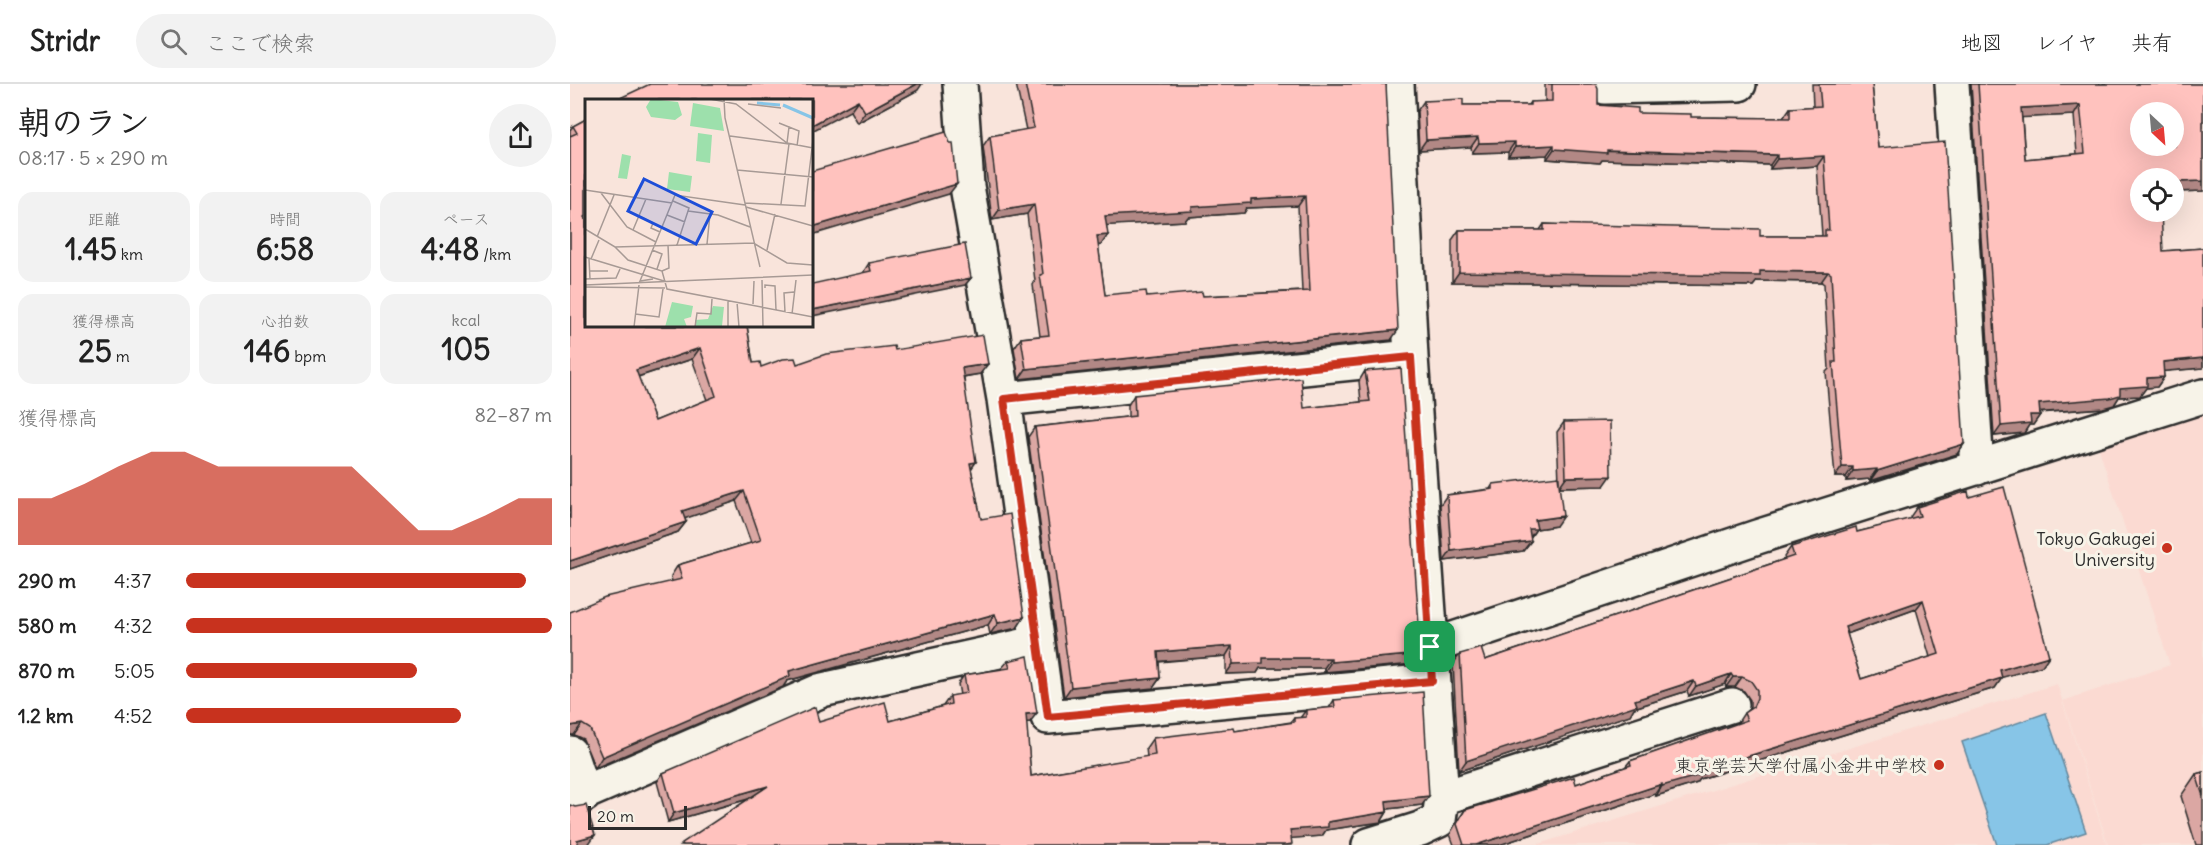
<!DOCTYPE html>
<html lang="ja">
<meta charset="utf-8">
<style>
:root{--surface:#fff;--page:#f2f2f2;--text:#222;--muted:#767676;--line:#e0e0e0;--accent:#c8321e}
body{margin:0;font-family:Delius,"Klee One",sans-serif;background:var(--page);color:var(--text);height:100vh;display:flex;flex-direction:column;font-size:22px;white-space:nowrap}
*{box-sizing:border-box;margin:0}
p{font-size:20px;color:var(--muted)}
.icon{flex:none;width:33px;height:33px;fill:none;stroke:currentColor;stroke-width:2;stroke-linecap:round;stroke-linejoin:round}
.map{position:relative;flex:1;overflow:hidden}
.details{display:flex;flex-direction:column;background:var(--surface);width:570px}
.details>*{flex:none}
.needle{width:39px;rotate:154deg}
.fabs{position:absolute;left:1560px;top:18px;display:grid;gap:12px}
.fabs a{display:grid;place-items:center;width:54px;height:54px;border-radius:50%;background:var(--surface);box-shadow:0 6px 24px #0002;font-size:30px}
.scale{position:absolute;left:18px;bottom:15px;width:99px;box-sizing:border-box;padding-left:6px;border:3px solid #2b2b2b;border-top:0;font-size:16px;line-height:21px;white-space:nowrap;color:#2b2b2b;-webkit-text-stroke:4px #f7f3e8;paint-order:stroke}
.pin{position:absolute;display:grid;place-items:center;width:51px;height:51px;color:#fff;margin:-26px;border-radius:12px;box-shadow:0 3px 9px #0006}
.round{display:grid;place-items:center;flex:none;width:63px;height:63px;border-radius:32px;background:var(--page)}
.summary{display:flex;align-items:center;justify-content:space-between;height:102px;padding:0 18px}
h1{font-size:33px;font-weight:700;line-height:45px}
.stats{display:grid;grid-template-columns:repeat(3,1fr);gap:9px;height:102px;padding:6px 18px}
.stats div{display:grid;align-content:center;border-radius:15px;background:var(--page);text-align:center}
.stats b{font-size:30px;font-weight:700}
.stats small{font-size:16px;font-weight:400}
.stats p{font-size:16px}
.chart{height:168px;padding:12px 18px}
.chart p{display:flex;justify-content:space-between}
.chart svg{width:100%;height:108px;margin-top:6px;fill:var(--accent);opacity:.7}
ul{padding:0 18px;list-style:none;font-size:20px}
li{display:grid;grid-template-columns:96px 72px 1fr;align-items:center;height:45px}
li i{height:15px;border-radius:8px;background:var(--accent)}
header{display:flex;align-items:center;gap:36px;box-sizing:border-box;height:84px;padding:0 30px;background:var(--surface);border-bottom:2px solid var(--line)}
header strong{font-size:28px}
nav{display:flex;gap:33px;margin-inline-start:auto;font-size:21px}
.search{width:420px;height:54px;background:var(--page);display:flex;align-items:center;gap:15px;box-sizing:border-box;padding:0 21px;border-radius:33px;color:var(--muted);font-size:22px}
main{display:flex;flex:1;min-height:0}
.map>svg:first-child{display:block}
</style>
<header>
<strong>Stridr</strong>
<div class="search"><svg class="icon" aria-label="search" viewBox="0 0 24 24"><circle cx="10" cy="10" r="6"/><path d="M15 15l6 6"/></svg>ここで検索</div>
<nav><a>地図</a><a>レイヤ</a><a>共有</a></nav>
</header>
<main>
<section class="details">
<div class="summary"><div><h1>朝のラン</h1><p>08:17 · 5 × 290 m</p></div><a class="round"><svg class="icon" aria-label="share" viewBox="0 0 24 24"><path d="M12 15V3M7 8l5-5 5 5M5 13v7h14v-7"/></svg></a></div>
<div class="stats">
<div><p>距離</p><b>1.45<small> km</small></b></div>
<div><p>時間</p><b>6:58</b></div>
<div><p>ペース</p><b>4:48<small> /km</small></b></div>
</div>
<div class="stats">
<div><p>獲得標高</p><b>25<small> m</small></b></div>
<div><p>心拍数</p><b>146<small> bpm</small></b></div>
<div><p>kcal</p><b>105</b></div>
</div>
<div class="chart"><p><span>獲得標高</span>82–87 m</p>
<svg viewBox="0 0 160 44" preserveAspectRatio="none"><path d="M0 44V25L10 25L20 19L30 12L40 6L50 6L60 12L70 12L80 12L90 12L100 12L110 25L120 38L130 38L140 32L150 25L160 25V44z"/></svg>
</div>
<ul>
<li><b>290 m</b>4:37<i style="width:93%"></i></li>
<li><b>580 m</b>4:32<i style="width:100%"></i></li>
<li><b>870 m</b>5:05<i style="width:63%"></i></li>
<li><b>1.2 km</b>4:52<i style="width:75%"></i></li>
</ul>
</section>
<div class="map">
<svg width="1633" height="761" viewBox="0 0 1633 761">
<rect width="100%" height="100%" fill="#f9e4db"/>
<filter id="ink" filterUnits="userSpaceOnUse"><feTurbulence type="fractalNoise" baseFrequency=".0167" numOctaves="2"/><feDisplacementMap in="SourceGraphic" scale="12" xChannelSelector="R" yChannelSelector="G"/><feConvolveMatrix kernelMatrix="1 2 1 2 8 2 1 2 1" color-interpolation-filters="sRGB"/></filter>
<g filter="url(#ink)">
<!-- built -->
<path fill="#fbdad2" d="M1633 312V761H1538L1493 617 1600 581 1523 347Z
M1487 600 1537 761H965Z"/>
<!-- water -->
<path fill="#87c5e7" stroke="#62879c" stroke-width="1.5" d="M1476 629 1516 748 1477 761H1427L1392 658Z"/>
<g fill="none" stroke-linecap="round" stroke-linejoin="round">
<defs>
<path id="street" d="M390 0 397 102 434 315 478 633 862 597
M1035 0V3L1169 0
M1382 0 1407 384
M434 315 841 273
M860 563 1187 453 1633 312
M0 669 14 711
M872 714 1162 621
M0 715 252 606 466 559
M799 761 850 745 869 736 872 714 841 273 827 0"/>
</defs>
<!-- street casing -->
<use href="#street" stroke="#2b2b2b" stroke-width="38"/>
<!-- street -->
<use href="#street" stroke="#f7f3e8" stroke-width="33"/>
</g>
<!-- wall -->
<path fill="#dba7a3" stroke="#2b2b2b" stroke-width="1.5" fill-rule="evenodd" d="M446 0H816L821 256 449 295 444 264 451 254 470 252 463 201 465 197 457 130 422 136 413 62 420 52 456 46ZM728 122 732 207 633 212 577 213 535 211 528 161H531L537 141 615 137 618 133 674 129 677 124Z
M975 0H1026L1028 21 1068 29 1121 33 1213 34 1220 24 1243 23 1242 0H1302L1308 64 1394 360 1387 370 1300 397V395L1276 397V393H1265L1256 288 1259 285 1254 200 1251 198 1187 197 1183 202 882 198V156L889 146H970L974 140 1190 152H1251L1252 151 1247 82 1200 85V81L1032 76 1030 79 977 75V71L938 73V68L902 69 901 63 849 66 847 27 854 17 893 21H958L960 18H975Z
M1401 0H1633V107L1604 108V94H1570L1593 167 1633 164V284L1593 287 1594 293 1587 303 1576 304 1570 312 1549 313 1544 321 1533 324 1469 329 1470 331 1463 341H1459L1454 349 1424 352ZM1504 31 1507 70 1455 75 1452 33Z
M348 6 287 39 280 27 242 16Z
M16 35V242H177L183 279 191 283 227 280 325 266 410 290 394 293 401 385 411 435 454 533 447 544 420 550 418 541 217 597 213 603 25 684 13 655 4 651 102 498 101 492 108 481 181 459 166 417 115 434 116 438 108 448 0 485V46L3 42ZM122 275 137 316 85 337 68 293Z
M299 179 401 194 395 201 294 189V187Z
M795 287 844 580 754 588V584H690L687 589 656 590V572L589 578 590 594 583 604 494 613 458 353 465 343 558 333V321L564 311 734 324 791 318 789 297Z
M994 338 1034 402 989 403 986 442 966 445 960 454 961 457 953 467 874 477 870 421 877 411 920 405 923 400 989 398 987 348Z
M1399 413 1472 582 1432 593 1425 604 1130 695 1127 699 1086 712 1085 710 929 761H884L880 750 888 736 895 726 1006 700 1055 683 1060 677 1167 640 1174 629 1180 624V616L1174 607 1165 603H1156L1155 600 1119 612 1117 607 1064 624 1060 631 889 687 883 580 890 570 915 576 1215 475 1214 473 1221 463 1287 448 1341 435 1340 433 1347 423ZM1346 525 1360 573 1291 595 1277 550Z
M438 577 460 638 456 639 461 692 577 673 576 664 583 654 665 647 721 638 724 634H730L736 626 759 624 764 616 852 721 817 725V728L811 738 756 746 752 752 721 754V761H111L179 715 98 738 87 698 93 689 249 638 320 637 373 622 380 612 390 611 388 600 394 591 431 585Z
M1633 688V761H1626L1611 712 1626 690Z"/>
<!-- shaded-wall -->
<path fill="#b28885" stroke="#2b2b2b" stroke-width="1.5" d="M347 0H352L348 6 287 39 295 28Z
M288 16 280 27 242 47V41Z
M1510 21 1504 31 1444 34 1451 24Z
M908 53 901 63 849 66 856 56Z
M945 58 938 68 902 69 909 59Z
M984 61 977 71 938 73 945 63Z
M984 65 1207 71 1200 81 1032 76 1030 79 977 75Z
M1254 72 1247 82 1200 85 1207 75Z
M1633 97V107L1604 108V98Z
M387 100 379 110 242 151V143Z
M735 112 728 122 677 124 674 129 618 133 615 137 528 142 535 132 681 115Z
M464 120 457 130 422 136 429 126Z
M538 151 531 161 520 162 527 152Z
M1190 187 1258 188 1251 198 1187 197 1183 202 882 198 889 188Z
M401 194 395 201 242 232V226Z
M828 246 821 256 449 295 456 285Z
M130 264 122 275 58 296 66 286Z
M1633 274V284L1586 288 1593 278Z
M418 280 410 290 385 294 392 284Z
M1594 293 1587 303 1576 304 1570 312 1549 313 1544 321 1533 324 1462 329 1469 320 1577 294Z
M1460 331H1470L1463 341H1459L1454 349 1424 352 1431 342Z
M1394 360 1387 370 1300 397 1307 387Z
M406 378 399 388 400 379Z
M1272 383H1283L1276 393H1265Z
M1307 385 1300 395 1276 397 1283 387Z
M1041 392 1034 402 989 403 996 393Z
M174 407 166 417 105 438 112 427Z
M993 432 986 442 966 445 959 455 952 456 965 436Z
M116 438 108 448 0 485V477Z
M961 457 953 467 874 477 881 467Z
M1353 516 1346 525 1268 553 1275 543Z
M425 530 418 541 217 597 213 603 25 684 32 673 219 587Z
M454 533 447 544 420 550 428 539Z
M662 562 656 572 581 578 588 568Z
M851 570 844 580 754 588 761 578Z
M1479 572 1472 582 1423 596 1430 586Z
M693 574H761L754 584H690L687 589 656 590 663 580Z
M1161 590 1155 600 1119 612 1126 602Z
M1163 593H1172L1165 603H1156Z
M590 594 583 604 494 613 501 603Z
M1432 594 1425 604 1130 695 1127 699 1086 712 1092 702 1133 686Z
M1124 597 1117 607 1064 624 1060 631 889 687 896 677 1065 616Z
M467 629 460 638 449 639 456 630Z
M12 640 4 651H0V642Z
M1092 700 1085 710 929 761H906Z
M198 702 192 711 98 738 104 729Z
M859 712 852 721 809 726 816 717Z
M817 728 811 738 756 746 752 752 714 755 720 746 758 738Z
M25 751 18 761H3L7 756Z"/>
<!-- building -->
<path fill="#ffc2be" stroke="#2b2b2b" stroke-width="1.5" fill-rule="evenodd" d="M80 0H347L295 28 288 16 242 41V16H46Z
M455 0H816L828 246 456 285 451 254 479 251 470 191 473 190 464 120 429 126 420 52 464 44ZM735 112 740 207 633 212 632 208 577 213 576 207 535 211 527 152 538 151 535 132 622 127V123L681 119V115Z
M982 0H1026L1028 5V21L1068 24V29L1121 30V33L1220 34V24L1251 22 1249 0H1302L1308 64 1375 58 1394 360 1307 387V385L1283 387V383H1272L1263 278H1266L1261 190 1258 188 1190 187V192L889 188V146H974V140L1190 145V152H1255V146H1259L1254 72 1207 75V71L1037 66V69L984 65V61L945 63V58L909 59 908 53 856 56 854 17 893 15V21H960V18L982 17Z
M1408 0H1633V97L1604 98V94H1570V128H1591L1593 167 1633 164V274L1593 278 1594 293 1577 294V302L1550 304V311L1540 314 1469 320 1470 331H1460L1461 339 1431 342ZM1510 21 1515 69 1455 75 1451 24ZM1570 28H1604V62H1570Z
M16 35V132L15 133 16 137V242H177L183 279 190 278 191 283 213 275 225 274 227 280 256 270 324 262 325 266 413 251 418 280 392 284 406 378 400 379 411 435 440 430 454 533 428 539 425 530 219 587 220 592 32 673 20 645 12 640 0 642V528L35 513 112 495 108 481 191 456 174 407 112 427 116 438 0 477V52L7 49 3 42ZM130 264 146 312 85 337 66 286Z
M376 48 380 59H383L387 100 242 143V87Z
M395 160 401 194 242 226V200L301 187 299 179Z
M831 284 851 570 761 578V574H693V579L663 580 662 562 588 568 590 594 501 603 465 343 565 332 564 311 731 294 734 324 800 317 795 287Z
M1040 337 1041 392 996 393 994 338Z
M988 392 993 432 965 436 967 445H959L961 457 881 467 877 411 923 405V400Z
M1434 403 1479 572 1430 586 1432 594 1133 686 1134 690 1092 702V700L906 761H894L887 740 895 726 1004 693 1006 700 1061 681 1060 677 1177 636 1174 629 1183 623 1187 614V606L1181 597 1172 593H1163L1161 590 1126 602 1124 597 1065 616 1067 621 896 677 890 570 911 564 915 576 1224 472 1221 463 1286 443 1287 448 1350 432 1347 423 1398 407 1399 413ZM1353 516 1369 570 1291 595 1275 543Z
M458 572 467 629 456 630 461 692 585 671 583 654 664 644 665 647 724 638V634L736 633V626L765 623 764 616 853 608 859 712 816 717 817 728 758 738V743L720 746 722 760 716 761H113L112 759 198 702 104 729 93 689 245 623 249 638 315 618 320 637 381 620 380 612 397 609 394 591 440 584 438 577Z
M1633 688V712L1626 690Z
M0 721 5 723 16 721 25 751 7 756 9 761H0Z"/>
</g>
<g fill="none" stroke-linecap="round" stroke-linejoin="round" filter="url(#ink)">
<defs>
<path id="route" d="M841 273 862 597 478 633 434 315Z"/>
</defs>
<!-- route casing -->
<use href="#route" stroke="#fff" stroke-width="12"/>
<!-- route -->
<use href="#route" stroke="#c8321e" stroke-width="8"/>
</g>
<!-- markers -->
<g fill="#c8321e" stroke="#f7f3e8" stroke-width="2">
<circle cx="1597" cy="464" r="6"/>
<circle cx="1369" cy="681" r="6"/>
</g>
<g text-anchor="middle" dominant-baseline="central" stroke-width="6" stroke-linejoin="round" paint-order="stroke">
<!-- poi labels -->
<g font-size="18" fill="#2b2b2b" stroke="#f7f3e8" text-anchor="end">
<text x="1585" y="454">Tokyo Gakugei<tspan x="1585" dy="21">University</tspan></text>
<text x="1357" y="681">東京学芸大学付属小金井中学校</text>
</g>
</g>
<!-- overview -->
<g transform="translate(15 15)">
<rect width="228" height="228" fill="#f9e4db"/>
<path d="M66 0 93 3 97 16 90 21 66 18 61 8ZM108 4 135 9 139 32 105 27ZM113 34 127 36 125 64 111 62ZM37 55 46 57 42 80 33 79ZM84 73 107 77 105 93 82 90ZM87 203 108 207 106 218 99 220 102 228H80ZM128 207 139 208 137 227 110 228V221L123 220Z" fill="#9de0ac"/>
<path fill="none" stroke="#87c5e7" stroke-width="3" d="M172 4 195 6M198 6 228 19"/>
<path fill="none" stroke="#a79a95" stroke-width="1.5" d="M125 0 151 5 202 44 228 49M139 0 140 19 175 168M163 5 196 9M194 24 204 28 202 44M204 28 214 32 212 47M145 37 204 45 196 105M152 71 228 78M0 91 87 104M16 94 42 128 71 143M88 102 104 109 92 146M160 104 220 107 228 41M161 108 228 127M103 112 133 116 165 128M82 116 100 123M54 117 68 124 66 129 75 133M0 130 30 148 169 144M48 131 61 100M12 138 29 96M122 145 125 115M170 145 202 164 228 166M30 148 43 161 77 172 82 190 228 218M67 151 77 155 72 170M182 151 190 115M0 158 79 182M4 160 5 180M6 160 14 141M4 172H23M77 172 84 169 83 146M0 180 31 179 35 170M68 180 55 182 90 96 160 106M177 181 178 228M0 186 228 176M0 188 80 189M180 189V186L190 187 191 211M152 203 154 228M168 205 169 182M200 213 199 194 209 193M50 215 74 218 78 190M207 215 211 181M49 228 54 186M110 228 112 214 126 215 127 200M143 228V202"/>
<path fill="#1d4ed8" fill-opacity="0.15" stroke="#1d4ed8" stroke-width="3" d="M59 80 127 113 111 145 43 112Z"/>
<rect width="228" height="228" fill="none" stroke="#2b2b2b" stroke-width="3"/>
</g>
</svg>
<div class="fabs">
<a><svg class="needle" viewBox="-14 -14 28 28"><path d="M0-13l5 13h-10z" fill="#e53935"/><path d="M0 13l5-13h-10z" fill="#767676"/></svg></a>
<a><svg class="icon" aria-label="locate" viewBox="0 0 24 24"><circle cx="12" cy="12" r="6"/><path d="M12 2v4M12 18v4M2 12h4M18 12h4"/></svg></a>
</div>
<div class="scale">20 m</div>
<div class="pin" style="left:860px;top:563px;background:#1e9e55"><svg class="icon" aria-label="arrive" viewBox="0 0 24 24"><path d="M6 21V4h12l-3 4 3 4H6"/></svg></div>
</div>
</main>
